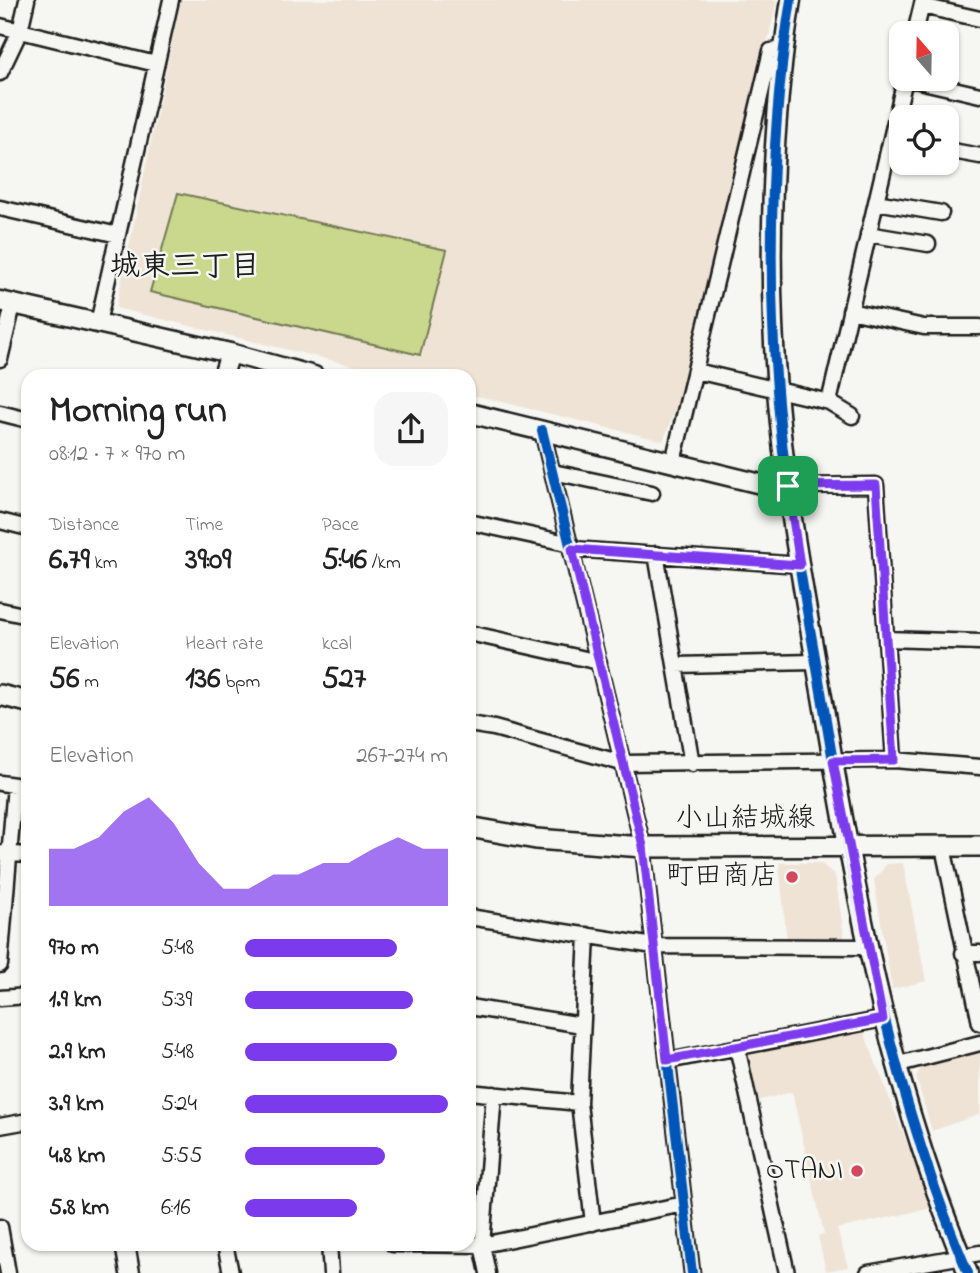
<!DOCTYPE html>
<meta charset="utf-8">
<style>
:root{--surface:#fff;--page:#f6f6f6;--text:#222;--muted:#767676;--accent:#7c3aed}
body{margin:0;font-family:"Indie Flower","Klee One",sans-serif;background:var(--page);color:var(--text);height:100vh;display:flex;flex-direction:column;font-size:26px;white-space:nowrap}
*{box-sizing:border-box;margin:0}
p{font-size:23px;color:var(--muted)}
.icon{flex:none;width:38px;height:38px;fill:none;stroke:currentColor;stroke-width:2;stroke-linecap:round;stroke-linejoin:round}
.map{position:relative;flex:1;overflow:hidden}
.panel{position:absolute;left:21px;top:369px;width:455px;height:882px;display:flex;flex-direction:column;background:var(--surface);border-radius:21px;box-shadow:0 2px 5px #0004}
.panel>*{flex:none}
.needle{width:46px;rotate:340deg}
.tools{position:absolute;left:889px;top:21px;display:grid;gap:14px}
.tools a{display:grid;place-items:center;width:70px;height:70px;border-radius:14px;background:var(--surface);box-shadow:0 2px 5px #0004;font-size:35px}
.pin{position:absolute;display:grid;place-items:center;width:60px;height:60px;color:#fff;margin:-30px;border-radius:14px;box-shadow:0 4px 10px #0006}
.round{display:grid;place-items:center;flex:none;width:74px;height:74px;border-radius:21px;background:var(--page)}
.headline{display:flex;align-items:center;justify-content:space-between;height:119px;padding:0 28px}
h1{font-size:38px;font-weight:800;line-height:52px}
.metrics{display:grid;grid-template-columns:repeat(3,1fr);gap:10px;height:119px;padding:7px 28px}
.metrics div{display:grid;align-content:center}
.metrics b{font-size:30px;font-weight:800}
.metrics small{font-size:19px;font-weight:400}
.metrics p{font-size:19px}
.chart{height:196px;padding:14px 28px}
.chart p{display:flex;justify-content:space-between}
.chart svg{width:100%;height:126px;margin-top:7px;fill:var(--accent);opacity:.7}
ul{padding:0 28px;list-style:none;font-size:23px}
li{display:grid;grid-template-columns:112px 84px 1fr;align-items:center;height:52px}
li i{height:18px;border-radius:9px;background:var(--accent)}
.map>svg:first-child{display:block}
</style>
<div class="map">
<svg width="980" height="1273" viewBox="0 0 980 1273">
<rect width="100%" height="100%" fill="#f6f6f2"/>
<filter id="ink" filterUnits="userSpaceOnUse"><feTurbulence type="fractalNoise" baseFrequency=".0143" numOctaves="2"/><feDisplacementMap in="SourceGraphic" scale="14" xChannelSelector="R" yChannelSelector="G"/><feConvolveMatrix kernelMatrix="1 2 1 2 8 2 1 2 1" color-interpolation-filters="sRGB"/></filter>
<g filter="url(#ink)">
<!-- built -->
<path fill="#efe3d5" d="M181 0H777L695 363 663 441 469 394V376H396L116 308Z
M779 863H820L835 875 845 942H787Z
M903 863 926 981 892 989 874 880 887 864Z
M862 1027 932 1208 837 1229 848 1267 826 1271 818 1236 824 1234 792 1092 752 1102 743 1058 748 1051Z
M980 1052V1114L932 1131 916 1077 921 1068Z"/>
<!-- green -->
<path fill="#c9d88c" stroke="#727a54" stroke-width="2" d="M178 193 447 250 420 355 150 292Z"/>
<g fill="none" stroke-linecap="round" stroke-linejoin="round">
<defs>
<path id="minor" d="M922 6 980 19
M0 26 156 64
M915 33 923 0
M0 73 20 31 27 0
M910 79 980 95
M947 150 980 156
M876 202 941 213
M0 208 118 235
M868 234 928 244
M850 311 924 327H980
M98 323 171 0
M0 359 13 305
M696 371 829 402 905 79
M829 402 852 416
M0 413 28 420
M542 430 643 847 692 1273
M673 462 771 51 783 49
M553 472 652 493
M788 486 876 485 894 760
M0 521 28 528
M469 522 571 544
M572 549 800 565
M656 554 692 764
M0 610 28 616
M469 633 599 662
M886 639 980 642
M675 665 816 662
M469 724 494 728 622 763 894 760 980 767
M0 783 15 785 0 965
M943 847 980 1023
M0 853 28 855
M469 917 654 946 867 947
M587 935 579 1103 593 1223
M963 953H980
M0 998 28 996
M469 1007 582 1025
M737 1047 787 1273
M668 1061 883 1019
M895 1065 980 1043
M469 1092 579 1103
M0 1126 28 1121
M0 1227 8 1273
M225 1244 231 1273
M329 1244 331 1273
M393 1244 482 1245 684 1204
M488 1273 482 1245 494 1094
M868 1273 980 1253"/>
<path id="tertiary" d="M791 0C771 122 767 267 777 390 786 505 809 619 828 732 859 916 894 1100 968 1273
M0 301 230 353 314 376
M223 376 230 353
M469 413 765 485 788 486
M125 1244 130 1273"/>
<path id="secondary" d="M0 695 28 702
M469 827 536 839 643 847 980 846"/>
</defs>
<!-- minor casing -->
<use href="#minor" stroke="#1c1c1c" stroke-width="19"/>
<!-- tertiary casing -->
<use href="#tertiary" stroke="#1c1c1c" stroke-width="23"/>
<!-- secondary casing -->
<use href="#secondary" stroke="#1c1c1c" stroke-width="24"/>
<!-- minor -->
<use href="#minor" stroke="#f6f6f2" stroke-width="14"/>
<!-- tertiary -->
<use href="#tertiary" stroke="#f6f6f2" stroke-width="18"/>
<!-- secondary -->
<use href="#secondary" stroke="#f6f6f2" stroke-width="19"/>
<defs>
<path id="cycleway" d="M791 0C771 122 767 267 777 390 786 505 809 619 828 732 859 916 894 1100 968 1273
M542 430 643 847 692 1273"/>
</defs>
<!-- cycleway casing -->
<use href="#cycleway" stroke="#f6f6f2" stroke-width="15"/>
<!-- cycleway -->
<use href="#cycleway" stroke="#0057b8" stroke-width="10"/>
</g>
</g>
<g fill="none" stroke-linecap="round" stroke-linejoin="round" filter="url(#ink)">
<defs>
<path id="route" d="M876 485 894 760 833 761 883 1019 667 1060 643 846 572 549 800 565 788 486Z"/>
</defs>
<!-- route casing -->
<use href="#route" stroke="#fff" stroke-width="14"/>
<!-- route -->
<use href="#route" stroke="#7c3aed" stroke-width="9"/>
</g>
<!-- markers -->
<g fill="#d1495b" stroke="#f6f6f2" stroke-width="2.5">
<circle cx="792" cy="877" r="7"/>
<circle cx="857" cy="1171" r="7"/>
</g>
<g text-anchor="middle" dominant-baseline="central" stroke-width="5" stroke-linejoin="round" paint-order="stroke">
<!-- street labels -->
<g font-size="28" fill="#1c1c1c" stroke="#f6f6f2">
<text x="745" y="819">小山結城線</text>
</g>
<!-- poi labels -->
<g font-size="28" fill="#1c1c1c" stroke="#f6f6f2" text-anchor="end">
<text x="778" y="877">町田商店</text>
<text x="843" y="1171">OTANI</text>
</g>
<!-- neighbourhood labels -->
<g font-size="30" font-weight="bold" fill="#1c1c1c" stroke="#f6f6f2">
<text x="185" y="268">城東三丁目</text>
</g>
</g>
</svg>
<div class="tools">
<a><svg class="needle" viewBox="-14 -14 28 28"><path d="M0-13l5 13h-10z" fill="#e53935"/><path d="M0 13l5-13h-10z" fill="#767676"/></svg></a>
<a><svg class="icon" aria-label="locate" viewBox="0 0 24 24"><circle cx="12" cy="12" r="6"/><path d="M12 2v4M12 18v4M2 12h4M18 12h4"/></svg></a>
</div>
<div class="pin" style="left:788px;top:486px;background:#1e9e55"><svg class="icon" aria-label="arrive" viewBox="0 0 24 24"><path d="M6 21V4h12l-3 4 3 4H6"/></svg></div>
<section class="panel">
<div class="headline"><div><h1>Morning run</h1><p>08:12 · 7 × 970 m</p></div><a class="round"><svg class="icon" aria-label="share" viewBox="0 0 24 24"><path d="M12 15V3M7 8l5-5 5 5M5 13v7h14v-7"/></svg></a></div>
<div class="metrics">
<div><p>Distance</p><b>6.79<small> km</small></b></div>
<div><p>Time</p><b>39:09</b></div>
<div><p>Pace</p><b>5:46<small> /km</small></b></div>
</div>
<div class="metrics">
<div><p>Elevation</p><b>56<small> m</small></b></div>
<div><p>Heart rate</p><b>136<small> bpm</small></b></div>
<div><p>kcal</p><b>527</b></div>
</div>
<div class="chart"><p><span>Elevation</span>267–274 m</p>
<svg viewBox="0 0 160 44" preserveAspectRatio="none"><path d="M0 44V24L10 24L20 20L30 11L40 6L50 15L60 29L70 38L80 38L90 33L100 33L110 29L120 29L130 24L140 20L150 24L160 24V44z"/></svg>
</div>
<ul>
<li><b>970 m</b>5:48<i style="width:75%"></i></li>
<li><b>1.9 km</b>5:39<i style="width:83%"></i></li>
<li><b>2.9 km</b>5:48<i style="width:75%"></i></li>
<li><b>3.9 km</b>5:24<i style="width:100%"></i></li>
<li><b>4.8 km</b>5:55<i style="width:69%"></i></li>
<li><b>5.8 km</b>6:16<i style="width:55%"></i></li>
</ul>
</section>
</div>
